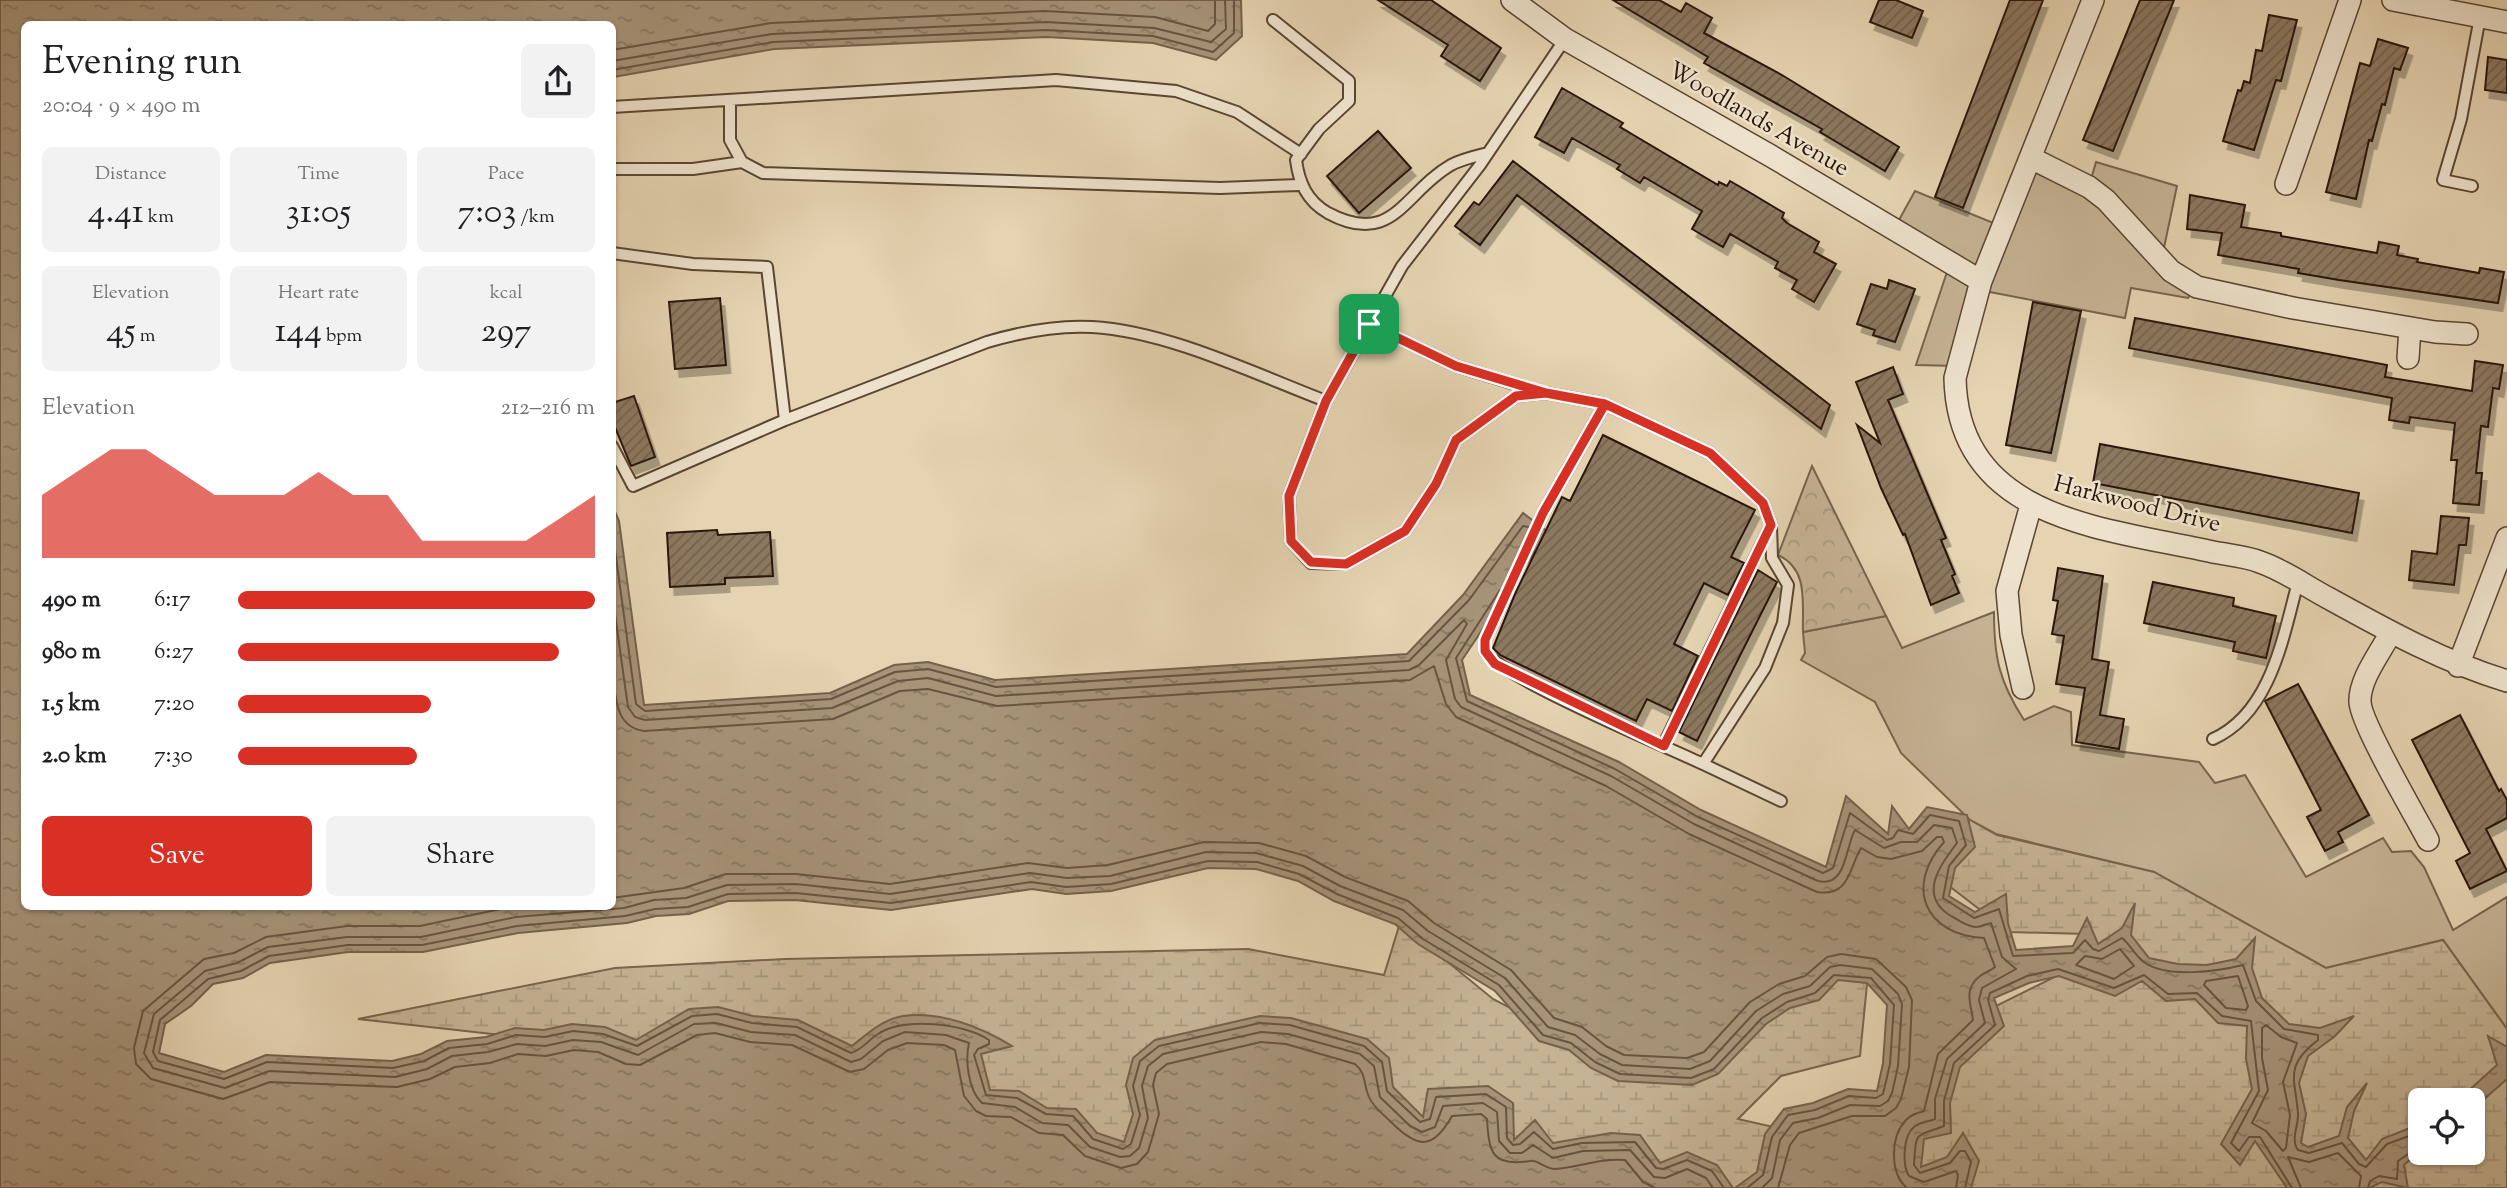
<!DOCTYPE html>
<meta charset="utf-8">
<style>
:root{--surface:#fff;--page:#f2f2f2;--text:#202124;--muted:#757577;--accent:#d93025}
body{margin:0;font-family:"Sorts Mill Goudy",serif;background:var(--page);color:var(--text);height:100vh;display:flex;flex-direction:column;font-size:26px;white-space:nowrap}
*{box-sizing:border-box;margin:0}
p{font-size:23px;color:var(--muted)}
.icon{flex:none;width:38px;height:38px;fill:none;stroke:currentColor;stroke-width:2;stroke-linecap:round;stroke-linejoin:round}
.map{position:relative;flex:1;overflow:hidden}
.sheet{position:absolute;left:21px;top:21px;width:595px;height:889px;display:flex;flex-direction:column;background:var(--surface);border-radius:10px;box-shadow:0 2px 5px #0004}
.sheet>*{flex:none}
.tools{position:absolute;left:2408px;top:1088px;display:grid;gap:14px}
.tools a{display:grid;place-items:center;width:77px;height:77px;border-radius:10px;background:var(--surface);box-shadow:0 2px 5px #0004;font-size:35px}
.pin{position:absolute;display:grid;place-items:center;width:60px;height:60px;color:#fff;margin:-30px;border-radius:14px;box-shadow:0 4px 10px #0006}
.round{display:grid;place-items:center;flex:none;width:74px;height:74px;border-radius:10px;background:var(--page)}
.summary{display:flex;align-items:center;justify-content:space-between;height:119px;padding:0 21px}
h1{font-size:38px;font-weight:600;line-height:52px}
.stats{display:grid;grid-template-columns:repeat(3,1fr);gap:10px;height:119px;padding:7px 21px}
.stats div{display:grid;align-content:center;border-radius:10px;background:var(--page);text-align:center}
.stats b{font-size:35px;font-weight:600}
.stats small{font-size:19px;font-weight:400}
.stats p{font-size:19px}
.chart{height:196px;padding:14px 21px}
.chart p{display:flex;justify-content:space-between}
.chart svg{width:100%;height:126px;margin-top:7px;fill:var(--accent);opacity:.7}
.button{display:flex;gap:14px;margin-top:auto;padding:14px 21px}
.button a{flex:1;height:80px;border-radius:10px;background:var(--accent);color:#fff;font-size:28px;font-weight:600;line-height:80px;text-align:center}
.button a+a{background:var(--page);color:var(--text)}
ul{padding:0 21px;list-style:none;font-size:23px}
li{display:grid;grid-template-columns:112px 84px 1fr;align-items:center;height:52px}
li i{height:18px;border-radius:9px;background:var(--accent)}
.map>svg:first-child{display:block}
</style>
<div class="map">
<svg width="2507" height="1188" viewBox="0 0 2507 1188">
<defs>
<pattern id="forest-crowns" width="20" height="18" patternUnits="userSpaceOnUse" patternTransform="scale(1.75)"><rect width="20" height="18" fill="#c5b394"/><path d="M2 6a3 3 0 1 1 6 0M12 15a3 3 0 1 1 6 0" fill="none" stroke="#a9997e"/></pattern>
<pattern id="wetland-marsh" width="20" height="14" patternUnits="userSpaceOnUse" patternTransform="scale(1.75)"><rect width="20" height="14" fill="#c5b394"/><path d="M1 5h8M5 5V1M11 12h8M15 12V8" fill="none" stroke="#a9997e"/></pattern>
<pattern id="water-ripples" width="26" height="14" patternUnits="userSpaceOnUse" patternTransform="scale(1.75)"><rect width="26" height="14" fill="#a69378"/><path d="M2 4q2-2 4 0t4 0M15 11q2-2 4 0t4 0" fill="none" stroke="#877760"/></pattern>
<pattern id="building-hatch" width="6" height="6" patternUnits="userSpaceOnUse" patternTransform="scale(1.75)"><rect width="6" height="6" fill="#8c7860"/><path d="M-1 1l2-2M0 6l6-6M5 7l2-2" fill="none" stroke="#73614d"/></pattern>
<filter id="shadow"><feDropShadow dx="4.5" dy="8" stdDeviation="0" flood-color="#0004"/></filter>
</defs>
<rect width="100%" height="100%" fill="#e5d3b1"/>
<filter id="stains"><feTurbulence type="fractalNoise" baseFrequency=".00286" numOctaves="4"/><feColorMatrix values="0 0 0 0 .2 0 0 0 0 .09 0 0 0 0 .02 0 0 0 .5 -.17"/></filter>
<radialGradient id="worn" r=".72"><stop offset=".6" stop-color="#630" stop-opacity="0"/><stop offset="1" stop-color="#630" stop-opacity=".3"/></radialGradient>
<!-- green -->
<path fill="#c5b394" stroke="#78644e" stroke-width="2" d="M2031 158 2089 186 2096 162 2177 186 2161 262 2197 287 2188 298 2131 288 2125 318 1979 290 1958 366 1916 365 1950 263 1894 229 1915 191 2003 227Z
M1994 612C1994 658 1999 681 2024 720L2054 706 2071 712 2072 745 2199 762 2215 783 2245 775 2306 877 2383 838 2392 852 2411 851 2424 867 2453 930 2507 897V1029L2443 940 2326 968 2154 872 1996 834 1970 820 1901 753 1875 702 1801 660 1805 653 1803 632 1886 616 1902 648Z"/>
<!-- forest -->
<path fill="url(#forest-crowns)" stroke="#78644e" stroke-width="2" d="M1812 466 1886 616 1803 632C1802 601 1809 570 1778 555Z"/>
<!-- wetland -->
<path fill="url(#wetland-marsh)" stroke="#78644e" stroke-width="2" fill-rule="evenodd" d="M1970 820 1997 835 2154 872 2326 968 2443 940 2507 1029V1188H619L519 1037 358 1019 615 968 785 959 1248 949 1384 975 1400 923 1493 999 1634 1073 1815 963 1868 974 1860 1056 1781 1076 1738 1119 1800 1133 1907 1146 1996 1006 2077 966 2086 934 2009 932 1931 872ZM2420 1101H2473V1153H2420Z"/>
<!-- water -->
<path fill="url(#water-ripples)" stroke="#75614b" stroke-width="2" d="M0 0H1241L1242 36 1216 60 1153 43 1047 37 774 49 613 77 612 24H24V906H612L613 507 619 521 644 705 830 693 894 665 928 662 995 680 1407 654 1463 595 1523 513 1548 532 1462 660 1470 695 1619 762 1701 810 1826 867 1846 796 1888 834 1892 806 1909 829 1927 807 1967 815 1975 847 1955 868 1949 896 1975 912 2006 894 2008 923 2016 950 2073 946 2087 918 2098 944 2122 928 2135 903 2131 935 2149 958 2178 964 2207 965 2236 959 2255 938 2252 968 2262 998 2289 1024 2320 1028 2354 1016 2334 1037 2308 1056 2299 1083 2306 1114 2301 1143 2308 1147 2339 1136 2347 1107 2367 1083 2354 1111 2348 1138 2366 1160 2382 1139 2420 1124V1151L2404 1165 2408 1188 2382 1182 2369 1188H2287L2255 1141 2240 1165 2221 1144 2252 1089 2246 1059 2247 1026 2218 1023 2195 999 2166 1001 2142 981 2115 996 2059 976 2029 983 1994 998 2004 1026 1960 1067 1950 1103 1951 1133 1924 1139 1921 1167 1947 1157 1963 1133 1979 1161 1971 1188H1735L1757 1172 1765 1134 1784 1109 1813 1103 1848 1089 1877 1091 1883 1063 1887 1005 1867 983 1838 980 1819 1000 1790 1008 1766 1024 1718 1074 1692 1085 1618 1081 1591 1068 1569 1050 1539 1041 1495 991 1418 944 1395 924 1334 901 1298 881 1256 869 1208 868 1111 891 1066 894 1032 889 891 910 795 900 728 901 689 914 656 916 627 923 518 933 423 952H348L270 963 243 978 213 984 191 1006 165 1024 159 1053 224 1072 266 1055 392 1061 421 1054 447 1041 486 1037 515 1028 544 1030 572 1024 605 1027 636 1040 689 1009 718 1007 753 1016 798 1020 852 1046C867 1034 883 1019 903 1016 941 1011 981 1027 1012 1046L981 1054 990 1090 1019 1091 1047 1108 1076 1109 1097 1133 1124 1142 1133 1114 1126 1085 1133 1058 1155 1040 1260 1016 1291 1018 1367 1039 1389 1058 1393 1087 1423 1117 1428 1089 1488 1086 1513 1103 1514 1140 1535 1120 1553 1143 1611 1133 1640 1135 1660 1163 1687 1152 1717 1165 1733 1188H0Z
M2488 1036 2507 1047V1079L2473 1109V1101H2457L2497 1065Z"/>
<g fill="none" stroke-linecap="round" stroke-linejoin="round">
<!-- shore -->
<path stroke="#685440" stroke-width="2" d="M612 50 771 23 1045 11 1155 17 1208 31 1215 24V0
M612 61 772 34 1046 22 1154 28 1211 42 1226 29 1225 0
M612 70 773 42 1046 30 1153 36 1213 52 1234 33V0
M612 528 636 704 645 711 831 699 895 672 928 669 996 687 1409 661 1469 600 1523 526 1529 527
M1500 590 1456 658 1467 701 1615 769 1698 817 1823 873 1833 868 1850 813 1887 840 1893 838 1898 830 1913 834 1930 815 1959 821 1966 845 1949 866 1943 898 1974 918 1999 909 2013 956 2073 953 2085 940 2093 949 2099 951 2122 938C2130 944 2135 956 2144 962 2166 979 2219 971 2243 965L2256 1001 2284 1029 2318 1035V1040C2284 1066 2295 1078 2298 1113 2299 1125 2290 1139 2298 1150L2309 1153 2342 1143 2359 1164 2366 1167 2387 1144 2420 1132
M612 593 628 707 635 717 645 720 832 708 898 681 928 678 996 696 1409 670 1419 665 1464 620 1467 624 1446 660 1455 699 1461 707 1611 776 1694 824 1818 881C1847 888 1845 847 1855 830L1884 848 1901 842H1917L1934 825 1952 828 1957 843C1939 866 1918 896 1951 916 1959 920 1967 927 1976 927 1982 927 1986 924 1991 923L2002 957 2016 969 1982 988 1979 1000 1985 1023 1947 1059 1935 1099V1119C1928 1122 1919 1122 1914 1127 1903 1136 1902 1165 1909 1176L1924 1182 1956 1171 1958 1175 1956 1188
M612 671C616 695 614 727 644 731L833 719 900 691 928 689 997 706 1410 680 1434 666 1446 704 1456 717 1606 786 1689 834 1817 892C1850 897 1849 868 1861 848L1877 857 1891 859 1922 851 1937 837H1942L1944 842C1904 887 1925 935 1984 938L1995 967C1991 971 1985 972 1980 976 1963 989 1971 1004 1973 1020L1938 1054 1924 1111C1917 1113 1910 1115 1905 1121 1890 1138 1890 1174 1907 1188
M612 898 684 888 726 874H796L890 884 1028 863 1067 868 1108 865 1204 842 1259 843 1306 856 1345 877 1408 901 1434 923 1511 970 1554 1018 1582 1027 1606 1046 1624 1055 1687 1058 1704 1052 1750 1002 1779 984 1805 976 1827 957 1841 954 1876 959 1906 987 1912 1000 1909 1067 1901 1099 1896 1108 1885 1116H1852L1799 1133 1790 1145 1778 1188
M515 906 420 926H347L266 937 234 953 204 959 143 1011 134 1048 136 1064 151 1079 223 1099 270 1082 397 1087 430 1079 455 1067 490 1063 518 1054 546 1056 574 1050 598 1052 626 1064 640 1065 697 1035 715 1033 750 1042 792 1045 850 1072 864 1069 888 1050 907 1043 944 1045 955 1050 964 1096 976 1111 986 1116 1011 1117 1039 1133 1063 1135 1085 1156 1121 1168 1137 1164 1148 1152 1159 1114 1153 1085 1156 1073 1167 1064 1261 1042 1286 1044 1355 1064C1367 1074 1363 1084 1369 1097 1373 1107 1383 1114 1391 1122 1418 1149 1433 1150 1452 1116L1481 1114 1487 1119C1489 1153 1492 1167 1530 1161 1537 1159 1545 1169 1555 1169 1578 1168 1598 1158 1625 1160L1643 1182 1655 1188
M2120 949 2134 966 2114 979 2076 965 2085 956 2102 959Z
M2238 976 2248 1006 2246 1010 2226 1008 2204 985 2206 981Z
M2266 1025 2281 1037 2297 1043 2283 1082 2290 1115 2286 1148 2283 1151 2266 1131 2252 1123 2268 1090 2262 1058V1028Z
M1713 1188 1706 1178 1687 1169 1665 1178 1654 1177 1630 1150 1583 1151 1553 1158 1533 1145 1522 1153H1510L1499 1141 1497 1112 1483 1103 1443 1106 1435 1127 1422 1132 1410 1126 1380 1097 1374 1066 1360 1054 1288 1034 1261 1032 1163 1054 1148 1066 1142 1086 1148 1118 1139 1148 1130 1156 1120 1157 1090 1147 1068 1125 1042 1123 1015 1107 982 1103C968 1090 965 1060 969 1043L946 1035 905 1032 883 1041 861 1059 851 1062 795 1035 751 1032 716 1023 694 1024 638 1055 601 1042 573 1040 545 1046 517 1044 488 1052 452 1056 427 1069 395 1077 269 1071 225 1088 153 1068 144 1053 154 1014 205 971 237 963 268 947 347 937H421L516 917 624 908 654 900 686 898 727 885 796 884 890 894 1030 873 1067 878 1110 876 1206 852 1256 853 1303 866 1340 886 1403 910 1428 931 1505 978 1548 1027 1575 1035 1600 1054 1622 1065 1690 1069 1710 1061 1756 1011 1783 994 1810 986 1830 967 1840 965 1872 969 1898 994 1902 1004 1898 1066 1892 1093 1888 1101 1880 1106 1850 1105 1818 1118 1793 1123 1780 1140 1772 1178 1762 1188
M1724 1188 1712 1171 1687 1160 1663 1169 1656 1168 1635 1142 1582 1143 1553 1149 1534 1132 1520 1144 1513 1145 1507 1138 1506 1107 1486 1094 1436 1097 1430 1119 1420 1122 1387 1091 1382 1062 1364 1046 1290 1025 1260 1023 1159 1046 1140 1061 1133 1086 1140 1115 1131 1144 1123 1149 1093 1139 1073 1116 1046 1114 1017 1098 986 1095 974 1055 978 1049 989 1044V1040C964 1023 904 1017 878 1034 868 1040 862 1050 851 1053L797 1027 752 1023 717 1014 692 1016 637 1046 603 1034 573 1031 545 1037 516 1035 487 1044 449 1048 424 1061 393 1068 267 1062 224 1079 158 1061 153 1052 160 1020 208 979 241 971 269 956 348 945H422L517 926 625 916 655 909 688 907 728 894 796 893 891 903 1031 882 1066 887 1111 884 1208 861 1257 862 1299 874 1337 894 1398 918 1423 939 1499 985 1543 1035 1571 1043 1595 1062 1620 1074 1691 1078 1714 1069 1762 1018 1787 1002 1815 993 1834 975 1871 978 1894 1005 1890 1064 1883 1094 1876 1098 1849 1096 1815 1110 1788 1115 1772 1137 1763 1175 1747 1188
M1965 1188 1971 1162 1965 1151H1960L1950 1163 1920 1173 1914 1165C1916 1130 1914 1138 1944 1126V1101L1954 1063 1995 1025 1988 1000 1990 993 2027 976 2058 969 2114 988 2144 975 2168 994 2197 993 2222 1016 2251 1021 2259 1091 2231 1143 2239 1151 2249 1137H2260L2292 1188
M2301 1188 2288 1157 2309 1162 2338 1153 2361 1176 2359 1188
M2368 1188 2370 1181 2379 1176 2397 1179 2398 1161 2420 1146"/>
</g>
<!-- building -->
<path fill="url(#building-hatch)" stroke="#2b1608" stroke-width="2" filter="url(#shadow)" d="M1378 0H1431L1501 48 1480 81 1441 56 1448 45Z
M1613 0H1659L1681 12 1686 3 1712 18 1704 33 1782 75 1899 147 1885 171 1820 132 1822 129 1704 63 1708 57Z
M1879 0H1896L1923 11 1912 38 1870 22Z
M2010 0H2043L1963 208 1935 197Z
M2140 0H2174L2113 151 2083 140Z
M2269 15 2297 20 2281 81 2276 80 2254 150 2223 141 2238 90 2241 91 2244 81 2250 83 2256 50 2262 51Z
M2378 39 2408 48 2400 70 2394 68 2385 105 2382 104 2372 141 2369 140 2356 199 2326 192 2360 63 2370 66Z
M2488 57 2507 60V93L2485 90Z
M1562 88 1623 123 1620 127 1718 185 1719 182 1727 186 1730 181 1749 192 1784 213 1782 218 1787 223 1819 242 1814 252 1836 264 1814 302 1792 289 1797 280 1775 268 1778 262 1730 234 1723 247 1692 229 1702 211 1644 177 1640 183 1617 169 1620 165 1572 138 1564 153 1535 137Z
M1378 131 1411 168 1359 213 1327 176Z
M1513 161 1830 405 1821 429 1517 195 1480 245 1455 226 1474 202 1479 205Z
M2190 195 2245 205 2241 227 2281 233V236L2377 253 2379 242 2399 246 2397 255 2418 259 2417 262 2479 273 2480 268 2504 272 2498 303 2339 280 2298 273 2299 269 2218 255 2222 233 2187 229Z
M1889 280 1915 289 1895 342 1873 335 1875 330 1857 324 1871 284 1887 289Z
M720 298 726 365 675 369 669 302Z
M2033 302 2081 311 2051 453 2006 445Z
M2135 318 2387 365 2385 377 2472 391 2475 361 2503 365 2499 389 2493 388 2488 427 2481 426 2476 473H2482L2479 505 2453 503 2457 460H2451L2455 423 2410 417 2409 423 2389 420 2392 398 2129 348Z
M1893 367 1903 394 1888 400 1946 538 1941 540 1955 574 1952 576 1959 593 1931 605 1905 534 1903 535 1881 488 1857 425 1880 443 1856 382Z
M634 396 655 457 631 466 612 420V403Z
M1603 435 1755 510 1731 557 1744 563 1728 595 1704 583 1674 644 1698 656 1672 711 1647 699 1636 721 1500 655 1493 648 1515 594 1562 497 1570 501Z
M2100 444 2359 493 2352 533 2093 483Z
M2441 516 2469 518 2466 545H2459L2454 585 2409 580 2412 551 2437 554Z
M717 530 718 535 770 532 773 576 725 578V584L670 587 667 533Z
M2058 568 2103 576 2092 659 2109 662 2100 715 2124 719 2119 749 2076 742 2085 688 2056 684 2064 636 2052 634 2058 601 2053 600Z
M1758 570 1777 582 1697 741 1679 732Z
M2153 582 2234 598 2233 606 2276 616 2266 658 2233 651 2235 642 2144 623Z
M2298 684 2369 815 2338 832 2343 842 2325 851 2307 817 2321 810 2265 701Z
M2460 715 2499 791 2501 789 2507 800V818L2486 829 2507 871 2470 889 2456 861 2470 853 2412 740Z"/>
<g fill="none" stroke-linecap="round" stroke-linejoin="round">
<defs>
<path id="service" d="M1273 20 1349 81V101L1319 129 1296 160C1299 183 1307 201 1328 213 1393 248 1404 192 1451 165 1462 159 1476 156 1488 153
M730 101V140L742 162
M612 107 1056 80 1176 91 1237 112 1301 154
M612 169H693L742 162 763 173 1220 188 1299 185
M2472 186 2443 180 2461 119 2480 17
M612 253 693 264 767 267 785 420
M1369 324 1456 366 1538 391
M1326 401 1289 496 1291 541 1311 563 1346 564 1405 531 1436 484 1456 440 1516 396 1546 393 1605 404 1710 453 1763 503 1771 525 1772 558 1788 585 1783 623 1765 668 1703 764 1781 801
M1605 404 1543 513 1485 640V651C1499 677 1667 747 1703 764
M612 446 633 486 785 420 987 342C1021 332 1058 325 1092 327 1167 331 1255 374 1326 401L1402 266 1480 165 1565 39
M2213 739C2271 713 2283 637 2298 582
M1663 746 1770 527"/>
<path id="minor" d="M1512 0 1565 39 1771 156 1981 281
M2093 0 1981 281 1955 378C1958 521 2106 528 2213 552 2228 555 2245 556 2260 562 2284 570 2307 587 2330 599 2388 631 2444 662 2507 681
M2393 0 2507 22
M2031 158 2089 187 2106 200 2171 271 2197 287 2293 308 2435 332 2467 334
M2286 184 2350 0
M2408 358 2410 328
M2391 632C2381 652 2359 679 2360 702 2361 724 2415 815 2428 840
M2458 666 2507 538
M2023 688 2011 635 2007 591 2031 505"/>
</defs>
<!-- service casing -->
<use href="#service" stroke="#5a4532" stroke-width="14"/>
<!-- minor casing -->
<use href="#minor" stroke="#5a4532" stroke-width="24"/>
<!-- service -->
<use href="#service" stroke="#eee2cc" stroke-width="10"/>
<!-- minor -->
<use href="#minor" stroke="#eee2cc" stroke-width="21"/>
</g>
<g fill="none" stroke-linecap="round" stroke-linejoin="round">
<defs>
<path id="route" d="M1369 324 1456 366 1546 393 1605 404 1543 513 1485 640V651L1495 664 1664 746 1771 525 1763 503 1710 453 1605 404 1546 393 1516 396 1456 440 1436 484 1405 531 1346 564 1311 562 1291 541 1289 496 1326 401 1369 324"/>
</defs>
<!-- route casing -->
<use href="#route" stroke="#fff" stroke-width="14"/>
<!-- route -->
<use href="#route" stroke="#d93025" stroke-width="9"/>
</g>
<g text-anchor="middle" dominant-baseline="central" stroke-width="5" stroke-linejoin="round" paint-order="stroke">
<!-- street labels -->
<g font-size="24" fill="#2b1608" stroke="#eee2cc">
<text transform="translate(1758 120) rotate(30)">Woodlands Avenue</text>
<text transform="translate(2137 505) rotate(14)">Harkwood Drive</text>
</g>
</g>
<rect width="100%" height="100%" filter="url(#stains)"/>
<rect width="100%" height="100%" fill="url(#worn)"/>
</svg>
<div class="tools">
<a><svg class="icon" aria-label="locate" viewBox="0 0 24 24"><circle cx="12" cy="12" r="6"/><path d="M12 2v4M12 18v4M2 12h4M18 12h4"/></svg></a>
</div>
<div class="pin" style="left:1369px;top:324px;background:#1e9e55"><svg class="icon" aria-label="arrive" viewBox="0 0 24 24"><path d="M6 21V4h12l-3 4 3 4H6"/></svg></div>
<section class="sheet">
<div class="summary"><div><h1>Evening run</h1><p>20:04 · 9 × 490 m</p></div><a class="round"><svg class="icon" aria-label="share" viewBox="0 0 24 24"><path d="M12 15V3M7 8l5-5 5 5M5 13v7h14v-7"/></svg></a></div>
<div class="stats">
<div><p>Distance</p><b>4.41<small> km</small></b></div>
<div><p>Time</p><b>31:05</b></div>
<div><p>Pace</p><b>7:03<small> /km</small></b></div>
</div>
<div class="stats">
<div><p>Elevation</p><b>45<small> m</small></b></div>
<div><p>Heart rate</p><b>144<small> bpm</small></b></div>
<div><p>kcal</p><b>297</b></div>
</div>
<div class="chart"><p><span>Elevation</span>212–216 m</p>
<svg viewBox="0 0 160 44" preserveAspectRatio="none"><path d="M0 44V22L10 14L20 6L30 6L40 14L50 22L60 22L70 22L80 14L90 22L100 22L110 38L120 38L130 38L140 38L150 30L160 22V44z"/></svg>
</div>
<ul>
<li><b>490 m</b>6:17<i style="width:100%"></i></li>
<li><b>980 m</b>6:27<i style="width:90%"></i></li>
<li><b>1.5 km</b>7:20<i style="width:54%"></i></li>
<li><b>2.0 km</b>7:30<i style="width:50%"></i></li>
</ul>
<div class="button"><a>Save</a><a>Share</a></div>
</section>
</div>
